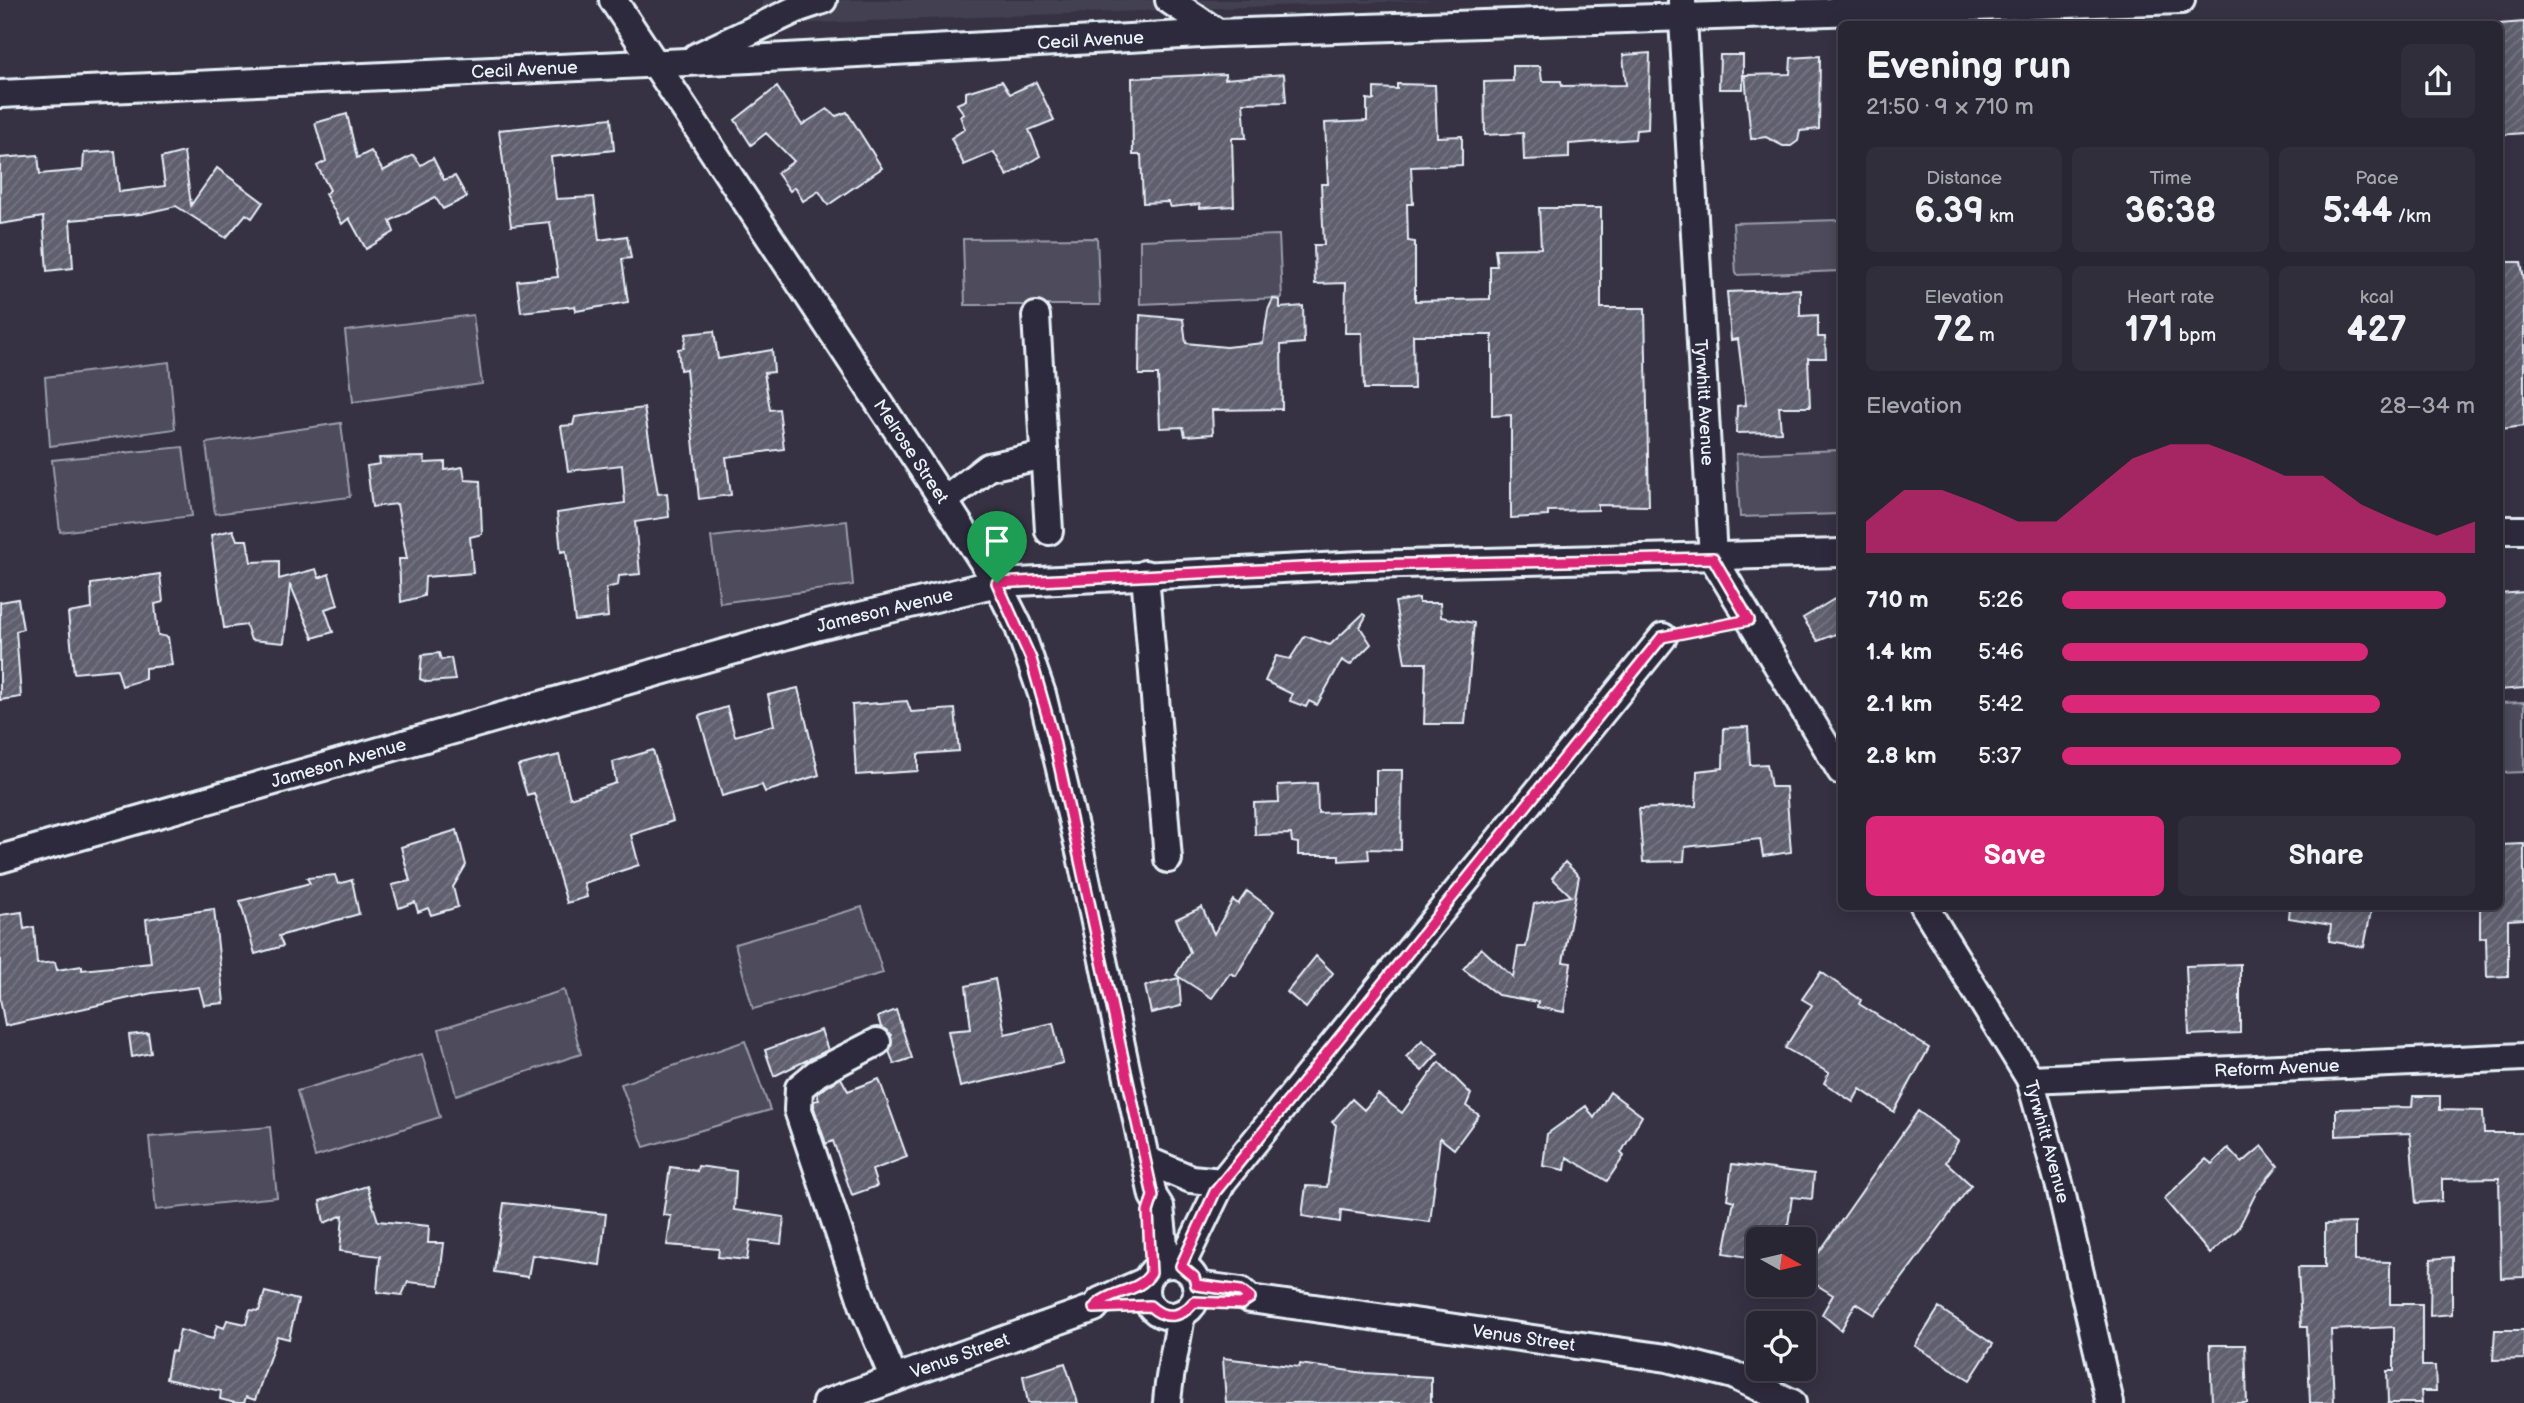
<!DOCTYPE html>
<meta charset="utf-8">
<style>
:root{--surface:#282633;--page:#302e3b;--text:#f1f3f6;--muted:#a5a5ac;--line:#44434e;--accent:#db2777}
body{margin:0;font-family:"Balsamiq Sans",sans-serif;background:var(--page);color:var(--text);height:100vh;display:flex;flex-direction:column;font-size:26px;white-space:nowrap}
*{box-sizing:border-box;margin:0}
p{font-size:23px;color:var(--muted)}
.icon{flex:none;width:38px;height:38px;fill:none;stroke:currentColor;stroke-width:2;stroke-linecap:round;stroke-linejoin:round}
.map{position:relative;flex:1;overflow:hidden}
.drawer{position:absolute;left:1838px;top:21px;width:665px;height:889px;display:flex;flex-direction:column;background:var(--surface);border-radius:10px;box-shadow:0 4px 18px #0003,0 0 0 2px var(--line)}
.drawer>*{flex:none}
.needle{width:46px;rotate:98deg}
.fabs{position:absolute;left:1746px;top:1227px;display:grid;gap:14px}
.fabs a{display:grid;place-items:center;width:70px;height:70px;border-radius:10px;background:var(--surface);box-shadow:0 4px 18px #0003,0 0 0 2px var(--line);font-size:35px}
.pin{position:absolute;display:grid;place-items:center;width:60px;height:60px;color:#fff;margin:-72px -30px;border-radius:50% 50% 50% 0;rotate:-45deg;box-shadow:0 0 7px #0007}
.pin .icon{rotate:45deg}
.round{display:grid;place-items:center;flex:none;width:74px;height:74px;border-radius:10px;background:var(--page)}
.summary{display:flex;align-items:center;justify-content:space-between;height:119px;padding:0 28px}
h1{font-size:38px;font-weight:600;line-height:52px}
.figures{display:grid;grid-template-columns:repeat(3,1fr);gap:10px;height:119px;padding:7px 28px}
.figures div{display:grid;align-content:center;border-radius:10px;background:var(--page);text-align:center}
.figures b{font-size:35px;font-weight:600}
.figures small{font-size:19px;font-weight:400}
.figures p{font-size:19px}
.chart{height:196px;padding:14px 28px}
.chart p{display:flex;justify-content:space-between}
.chart svg{width:100%;height:126px;margin-top:7px;fill:var(--accent);opacity:.7}
.cta{display:flex;gap:14px;margin-top:auto;padding:14px 28px}
.cta a{flex:1;height:80px;border-radius:10px;background:var(--accent);color:#fff;font-size:28px;font-weight:600;line-height:80px;text-align:center}
.cta a+a{background:var(--page);color:var(--text)}
ul{padding:0 28px;list-style:none;font-size:23px}
li{display:grid;grid-template-columns:112px 84px 1fr;align-items:center;height:52px}
li i{height:18px;border-radius:9px;background:var(--accent)}
.map>svg:first-child{display:block}
</style>
<div class="map">
<svg width="2524" height="1403" viewBox="0 0 2524 1403">
<defs>
<pattern id="building-hatch" width="6" height="6" patternUnits="userSpaceOnUse" patternTransform="scale(1.75)"><rect width="6" height="6" fill="#605e6e"/><path d="M-1 1l2-2M0 6l6-6M5 7l2-2" fill="none" stroke="#777683"/></pattern>
</defs>
<rect width="100%" height="100%" fill="#363244"/>
<filter id="ink" filterUnits="userSpaceOnUse"><feTurbulence type="fractalNoise" baseFrequency=".0143" numOctaves="2"/><feDisplacementMap in="SourceGraphic" scale="14" xChannelSelector="R" yChannelSelector="G"/><feConvolveMatrix kernelMatrix="1 2 1 2 8 2 1 2 1" color-interpolation-filters="sRGB"/></filter>
<g filter="url(#ink)">
<!-- built -->
<path fill="#433f51" d="M762 0H1437L764 25Z"/>
<!-- garden -->
<path fill="#4d4b5c" stroke="#9a9eaa" stroke-width="2" d="M1841 220V271L1736 275 1733 223Z
M1279 235 1282 298 1140 304V240Z
M1097 238 1100 305H965L963 239Z
M473 315 482 384 353 402 345 331Z
M169 362 175 429 50 446 45 377Z
M341 423 350 497 215 514 206 443Z
M183 447 192 516 60 532 52 460Z
M1841 450V514L1740 517 1736 454Z
M847 521 853 585 720 603 711 537Z
M2524 702V772L2499 773V703Z
M862 907 883 973 753 1009 735 944Z
M564 990 581 1054 456 1095 439 1029Z
M745 1041 770 1110 644 1147 621 1084Z
M422 1054 440 1117 315 1157 297 1091Z
M270 1127 277 1197 156 1210 149 1137Z"/>
<!-- building -->
<path fill="url(#building-hatch)" stroke="#e8f1f8" stroke-width="2" d="M2524 22V133L2499 135V24Z
M1650 53 1648 129 1636 130 1635 139 1569 144V158L1524 160 1523 133 1485 135 1484 82 1513 81V66H1540L1542 81H1561L1562 86 1626 85 1623 55Z
M1720 55H1743V89H1719Z
M1820 56 1819 129 1800 131 1798 141 1791 146H1783L1766 137 1751 139 1745 75 1790 74 1791 58Z
M1225 74V79L1284 74 1286 102 1243 103 1246 138H1232L1234 206 1200 208V204L1171 207 1168 202 1143 203 1141 155H1133L1132 78Z
M1002 81 1010 94 1036 82 1054 120 1029 130 1040 156 1007 176 994 152 964 165 951 138 965 129 960 116 964 114 957 104 966 100V92Z
M1397 84 1435 85 1437 137 1462 136V165L1411 167 1413 204H1407L1408 241 1415 242V301L1490 299V266H1497L1495 249 1541 248 1539 208H1601V308H1645L1649 506 1598 505V510L1548 511V516L1511 518V415L1492 416V335H1413L1414 389H1364L1362 333H1345L1346 283 1315 284 1314 245H1324L1321 184H1328L1325 123 1367 121V99L1374 100V88L1397 89Z
M777 87 802 125 827 109 836 116 847 112 882 168 828 205 819 191 803 201 795 187 790 191 777 173 794 161 766 133 751 145 735 120Z
M347 114 357 158 371 151 383 171 413 155 421 165 433 158 444 180 455 176 467 197 443 209 435 197 390 221 394 232 366 249 349 218 342 224 325 194 330 190 317 166 326 161 315 123Z
M611 118 614 150 551 157 556 199 594 197 599 240 627 236 631 258 622 259 628 302 576 311 575 306 521 312 517 281 558 277 550 222 511 226 499 130Z
M115 151 119 192 165 186 161 158 184 152 191 205 217 168 263 202 252 218 246 214 226 238 176 206 141 214 70 220 73 268 47 271 43 217 0 224V158L38 155 40 174 83 170 84 153Z
M2499 262H2521L2524 280V426L2500 429Z
M1800 289V316L1818 315V337H1825L1826 358H1808L1810 407H1779L1781 432 1736 433 1737 406 1746 405 1738 339 1731 340 1727 292Z
M1273 299 1280 300V308L1303 306 1304 343 1281 345 1282 409 1212 410 1213 434 1185 436 1183 427 1160 428 1158 375H1139L1140 315 1183 319 1186 343 1226 347 1263 343 1268 310Z
M714 331 718 359 772 350 774 372 764 373 770 410 779 409 784 449 726 457 731 495 699 499 686 369 680 370 678 349 684 348 686 334Z
M644 408 658 494 667 493 669 517 635 522 640 574 619 576 618 585 606 588 608 617 575 621 566 551 561 552 557 513 625 503 622 465 568 471 561 426 573 425 575 417Z
M424 457 425 463 445 462V470L463 467 465 480 480 481 482 534 470 537 473 573 425 577 424 596 401 602 399 559H407L397 504 372 507 367 466 380 464 379 458Z
M233 530 237 540H247L251 562 279 561V579L316 569 319 578 329 574 338 605 325 609 333 632 313 638 290 584 284 643 251 640 246 625 224 628 211 535Z
M160 574 163 602 155 604 158 635 168 637 172 665 145 668V679L122 686 117 669 74 673 68 613 92 609 91 584Z
M2524 592V688L2499 690V594Z
M1841 595V632L1818 641 1803 618Z
M1419 598V603H1440L1441 617 1474 623 1465 724H1424L1426 663H1405L1395 602Z
M18 599 23 629 16 631 21 697 0 700V602Z
M1363 614 1366 616 1360 627 1371 644 1350 665 1342 660 1317 705 1309 701 1306 707 1290 701 1292 694 1265 681 1276 656 1290 659 1305 636 1330 645Z
M439 653 441 660 451 658 455 680 427 682 420 679 422 655Z
M798 688 819 775 765 792 762 785 722 796 699 716 727 707 735 736 774 725 768 695Z
M907 701 911 712 955 709 959 751 918 754V771L856 775 852 705Z
M1748 727 1750 765 1767 764 1771 787H1786L1791 852 1763 856 1760 839 1685 847 1684 861 1643 862 1639 809 1696 806 1697 771 1723 768 1724 728Z
M653 750 673 821 631 835 639 865 584 883 587 897 567 903 534 793 527 795 518 766 559 755 570 798 616 783 613 762Z
M1376 770H1402L1401 850 1368 849 1369 859 1339 861V855H1298V843L1292 842 1291 834 1255 835 1254 803 1279 802 1278 785 1317 783 1318 813 1376 811Z
M457 830 466 865 453 887 458 907 431 915 428 908 418 912 415 902 399 908 392 885 410 881 401 847Z
M2524 844V919L2508 920V976L2487 977 2486 937 2480 938V906H2499V845Z
M1565 862 1579 876 1563 962 1571 963 1564 1012 1537 1007 1538 1002 1498 995 1463 969 1481 948 1513 977 1518 947H1526L1534 904 1571 896 1552 878Z
M335 875 338 884 352 880 359 914 279 936 283 946 255 954 240 901 310 883 307 878Z
M1247 891 1274 911 1236 976 1230 973 1212 998 1176 975 1190 952 1176 919 1202 907 1214 934 1233 900 1238 904Z
M2290 906H2372L2364 947 2329 941 2331 925 2289 918Z
M214 909 224 1003 204 1005 199 987 152 993 5 1026 0 998V915L22 912 24 929 34 927 37 964 55 962 57 970 82 966V970L151 963 146 919Z
M1316 956 1333 973 1306 1008 1287 992Z
M2240 964V1033L2189 1035 2186 966Z
M1821 972 1861 1000 1859 1004 1929 1048 1894 1112 1860 1089 1853 1102 1824 1083 1829 1073 1785 1048 1812 1005 1802 999Z
M1179 978 1181 1006 1151 1013 1145 986Z
M995 979 1005 1034 1053 1023 1063 1063 960 1087 948 1031 971 1029 966 986Z
M896 1010 912 1058 894 1064 889 1051 891 1035 881 1027 878 1017Z
M821 1030 828 1050 774 1076 765 1050Z
M148 1033 151 1053 132 1057 129 1035Z
M1422 1040 1438 1053 1422 1071 1406 1057Z
M1439 1062 1471 1094 1466 1106 1479 1115 1454 1149 1440 1138 1430 1222 1341 1210 1340 1222 1302 1216 1306 1186 1327 1187 1336 1125 1332 1122 1352 1099 1364 1110 1378 1094 1402 1113Z
M841 1078 848 1091 879 1079 907 1157 872 1170 877 1186 852 1195 833 1141 826 1144 814 1108V1101L819 1100 817 1093Z
M1610 1092 1642 1116 1621 1153 1624 1156 1607 1181 1567 1157 1565 1170 1543 1166 1547 1134 1586 1106 1594 1118Z
M2413 1096H2440V1110L2483 1111 2484 1133H2524V1277L2501 1278 2499 1178 2442 1179V1201L2416 1203 2410 1133 2336 1136V1109L2412 1107Z
M1918 1111 1958 1141 1946 1162 1971 1185 1875 1315 1856 1303 1841 1330 1822 1314 1833 1295 1804 1277V1274Z
M2262 1146 2278 1166 2257 1191 2238 1229 2210 1254 2164 1199 2206 1159 2212 1164 2228 1148 2242 1163Z
M1732 1164 1814 1174 1812 1199 1792 1197 1786 1239H1759V1259L1724 1253 1734 1201 1727 1199Z
M698 1166 736 1171 734 1210 784 1217 781 1244 750 1240 747 1260 718 1257 719 1249 667 1245 671 1216 663 1215 670 1167 697 1171Z
M367 1186 378 1221 429 1226 428 1243H444L439 1285 408 1282 402 1295 377 1292 380 1256 340 1251 343 1215 324 1223 320 1201Z
M504 1203 606 1214 600 1265 532 1255 528 1277 494 1272Z
M2355 1223V1261L2390 1262V1304H2422V1366H2435L2436 1391H2421L2422 1403H2388L2387 1371H2394V1327L2331 1330 2334 1403H2310L2307 1327H2301L2298 1267H2325V1224Z
M2452 1257V1314L2430 1316 2431 1259Z
M265 1292 298 1300 289 1339 277 1336 255 1400 246 1397 244 1403H235L220 1399 221 1391 166 1379 171 1351 175 1352 180 1330 213 1339 217 1325 224 1328 227 1320 246 1324 250 1310 259 1311Z
M1939 1308 1993 1344 1970 1380 1915 1346Z
M2495 1330H2524V1359L2493 1360Z
M2210 1345H2245L2247 1403H2212Z
M1223 1358 1299 1367 1300 1364 1365 1373 1431 1377V1403H1226Z
M1065 1363 1078 1403H1028L1023 1376Z"/>
<g fill="none" stroke-linecap="round" stroke-linejoin="round">
<defs>
<g id="minor">
<path id="s1" d="M613 0 944 501 997 583 1018 625 1042 694 1081 856 1153 1196 1160 1207 1166 1264"/>
<path d="M1169 0 1218 33"/>
<path id="s2" d="M1682 1 1713 558 1841 771"/>
<path d="M696 57 799 8 823 0"/>
<path id="s3" d="M0 94 750 59 1218 33 2181 0"/>
<path d="M1036 316 1049 531"/>
<path d="M944 501 988 467 1045 455"/>
<path d="M2499 530H2524"/>
<path d="M1145 574 1168 859"/>
<path id="s4" d="M0 859 819 626 997 583 1362 565 1841 553"/>
<path id="s5" d="M1924 906 2030 1079 2060 1187 2110 1403"/>
<path d="M877 1042 817 1073 799 1088 798 1110 865 1310 894 1379"/>
<path id="s6" d="M2030 1079 2524 1057"/>
<path d="M1146 1160 1191 1179 1222 1182"/>
<circle cx="1171" cy="1290" r="26"/>
<path d="M1181 1266 1222 1182 1663 637"/>
<path id="s7" d="M1196 1285 1241 1291 1250 1299 1667 1358 1733 1375 1792 1403"/>
<path id="s8" d="M826 1403 1094 1308 1100 1301 1146 1281"/>
<path d="M1167 1403C1169 1372 1177 1345 1181 1314"/>
</g>
</defs>
<!-- minor casing -->
<use href="#minor" stroke="#e8f1f8" stroke-width="32"/>
<!-- path -->
<path stroke="#e8f1f8" stroke-width="4.5" stroke-dasharray="7 5" stroke-linecap="butt" d="M1687 632 1724 625"/>
<!-- minor -->
<use href="#minor" stroke="#2f2a3d" stroke-width="26"/>
</g>
</g>
<g fill="none" stroke-linecap="round" stroke-linejoin="round" filter="url(#ink)">
<defs>
<path id="route" d="M1713 558 1749 620 1662 637 1215 1192 1181 1266 1194 1277 1196 1285 1241 1291 1250 1298 1241 1304 1194 1302C1181 1318 1165 1320 1150 1306L1094 1308C1108 1290 1140 1293 1151 1273L1148 1212 1153 1196 1053 736 1031 659 997 583 1362 565Z"/>
</defs>
<!-- route casing -->
<use href="#route" stroke="#fff" stroke-width="14"/>
<!-- route -->
<use href="#route" stroke="#db2777" stroke-width="9"/>
</g>
<g text-anchor="middle" dominant-baseline="central" stroke-width="5" stroke-linejoin="round" paint-order="stroke">
<!-- street labels -->
<g font-size="18" fill="#e8f1f8" stroke="#2f2a3d">
<text stroke="none"><textPath href="#s3" startOffset="1092">Cecil Avenue</textPath></text>
<text stroke="none"><textPath href="#s3" startOffset="525">Cecil Avenue</textPath></text>
<text stroke="none"><textPath href="#s2" startOffset="402">Tyrwhitt Avenue</textPath></text>
<text stroke="none"><textPath href="#s1" startOffset="541">Melrose Street</textPath></text>
<text stroke="none"><textPath href="#s4" startOffset="919">Jameson Avenue</textPath></text>
<text stroke="none"><textPath href="#s4" startOffset="352">Jameson Avenue</textPath></text>
<text stroke="none"><textPath href="#s6" startOffset="247">Reform Avenue</textPath></text>
<text stroke="none"><textPath href="#s5" startOffset="268">Tyrwhitt Avenue</textPath></text>
<text stroke="none"><textPath href="#s7" startOffset="334">Venus Street</textPath></text>
<text stroke="none"><textPath href="#s8" startOffset="142">Venus Street</textPath></text>
</g>
</g>
</svg>
<div class="fabs">
<a><svg class="needle" viewBox="-14 -14 28 28"><path d="M0-13l5 13h-10z" fill="#e53935"/><path d="M0 13l5-13h-10z" fill="#a5a5ac"/></svg></a>
<a><svg class="icon" aria-label="locate" viewBox="0 0 24 24"><circle cx="12" cy="12" r="6"/><path d="M12 2v4M12 18v4M2 12h4M18 12h4"/></svg></a>
</div>
<div class="pin" style="left:997px;top:583px;background:#1e9e55"><svg class="icon" aria-label="arrive" viewBox="0 0 24 24"><path d="M6 21V4h12l-3 4 3 4H6"/></svg></div>
<section class="drawer">
<div class="summary"><div><h1>Evening run</h1><p>21:50 · 9 × 710 m</p></div><a class="round"><svg class="icon" aria-label="share" viewBox="0 0 24 24"><path d="M12 15V3M7 8l5-5 5 5M5 13v7h14v-7"/></svg></a></div>
<div class="figures">
<div><p>Distance</p><b>6.39<small> km</small></b></div>
<div><p>Time</p><b>36:38</b></div>
<div><p>Pace</p><b>5:44<small> /km</small></b></div>
</div>
<div class="figures">
<div><p>Elevation</p><b>72<small> m</small></b></div>
<div><p>Heart rate</p><b>171<small> bpm</small></b></div>
<div><p>kcal</p><b>427</b></div>
</div>
<div class="chart"><p><span>Elevation</span>28–34 m</p>
<svg viewBox="0 0 160 44" preserveAspectRatio="none"><path d="M0 44V33L10 22L20 22L30 27L40 33L50 33L60 22L70 11L80 6L90 6L100 11L110 17L120 17L130 27L140 33L150 38L160 33V44z"/></svg>
</div>
<ul>
<li><b>710 m</b>5:26<i style="width:93%"></i></li>
<li><b>1.4 km</b>5:46<i style="width:74%"></i></li>
<li><b>2.1 km</b>5:42<i style="width:77%"></i></li>
<li><b>2.8 km</b>5:37<i style="width:82%"></i></li>
</ul>
<div class="cta"><a>Save</a><a>Share</a></div>
</section>
</div>
